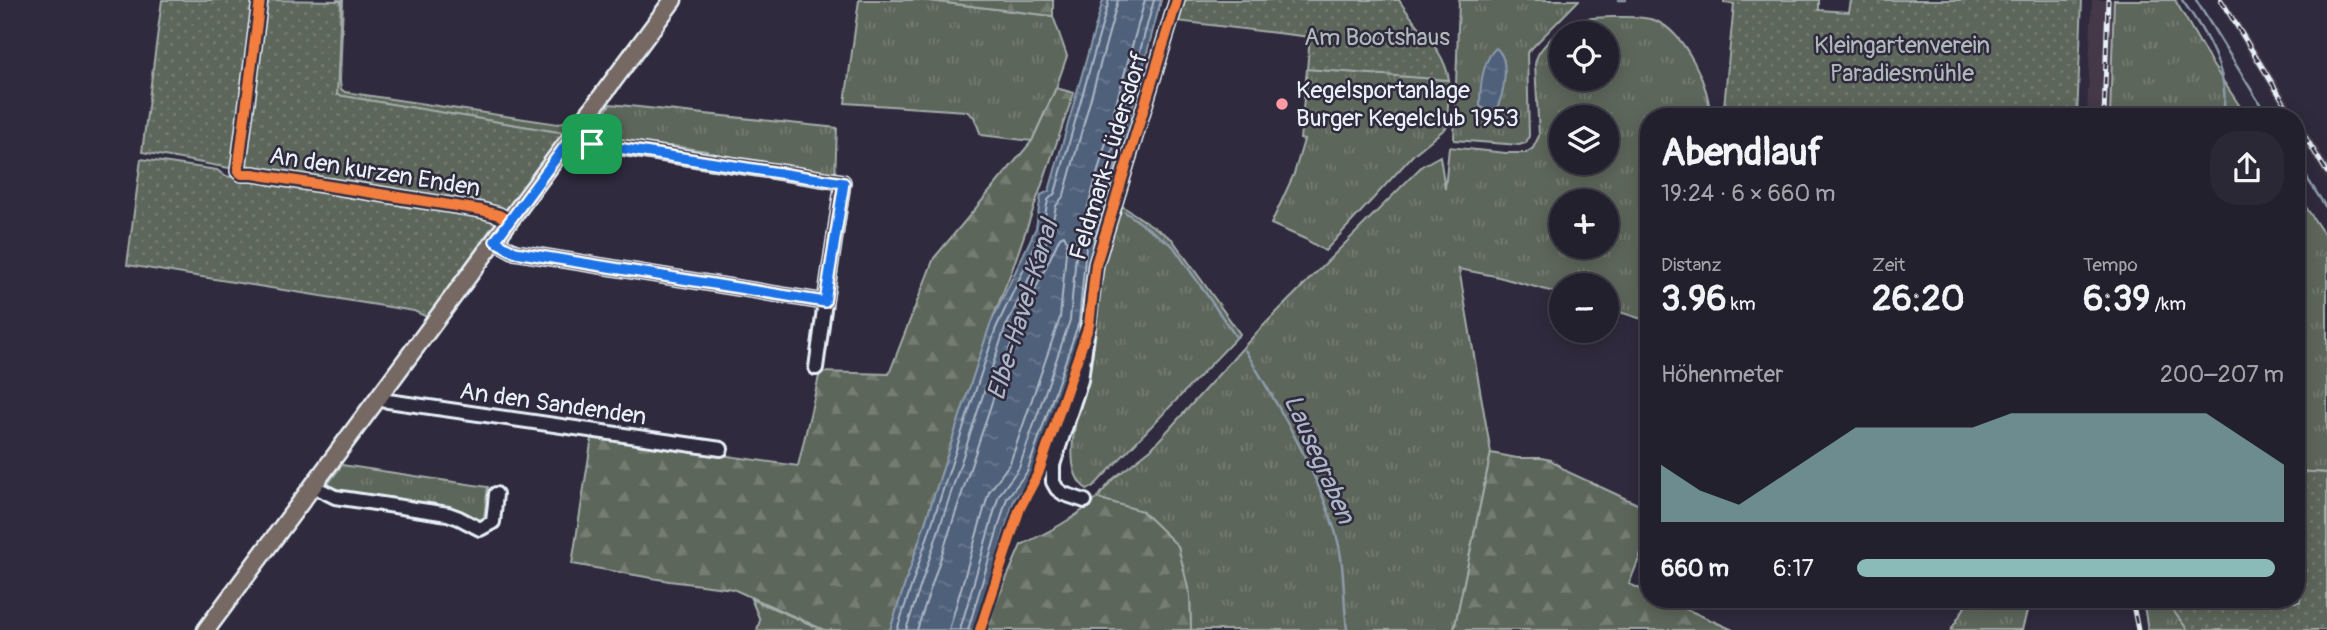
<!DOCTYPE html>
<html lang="de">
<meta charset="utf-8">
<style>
:root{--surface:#23202e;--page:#2b2836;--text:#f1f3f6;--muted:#a3a3aa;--line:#403e4a;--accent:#8bbbb9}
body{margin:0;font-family:Pangolin,sans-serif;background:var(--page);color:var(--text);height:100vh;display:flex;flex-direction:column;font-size:26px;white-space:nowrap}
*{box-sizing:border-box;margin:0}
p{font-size:23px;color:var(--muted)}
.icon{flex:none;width:38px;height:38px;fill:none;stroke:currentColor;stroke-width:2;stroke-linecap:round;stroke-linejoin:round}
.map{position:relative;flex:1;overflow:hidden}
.panel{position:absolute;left:1640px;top:108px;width:665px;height:500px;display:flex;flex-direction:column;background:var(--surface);border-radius:28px;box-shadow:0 4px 18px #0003,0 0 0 2px var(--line)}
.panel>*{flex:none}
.controls{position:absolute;left:1549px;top:21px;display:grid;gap:14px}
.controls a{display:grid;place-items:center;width:70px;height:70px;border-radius:50%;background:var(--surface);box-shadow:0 4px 18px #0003,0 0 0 2px var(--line);font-size:35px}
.pin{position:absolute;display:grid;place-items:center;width:60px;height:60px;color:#fff;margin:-30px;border-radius:14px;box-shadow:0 4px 10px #0006}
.round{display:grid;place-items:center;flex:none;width:74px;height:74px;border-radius:28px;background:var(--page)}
.overview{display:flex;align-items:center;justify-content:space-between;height:119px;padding:0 21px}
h1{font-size:38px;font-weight:800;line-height:52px}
.figures{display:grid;grid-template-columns:repeat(3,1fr);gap:10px;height:119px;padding:7px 21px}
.figures div{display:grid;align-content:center}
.figures b{font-size:35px;font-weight:800}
.figures small{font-size:19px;font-weight:400}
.figures p{font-size:19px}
.chart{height:196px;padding:14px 21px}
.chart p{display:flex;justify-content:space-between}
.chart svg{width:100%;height:126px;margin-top:7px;fill:var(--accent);opacity:.7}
ul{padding:0 21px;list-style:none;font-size:23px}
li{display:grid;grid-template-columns:112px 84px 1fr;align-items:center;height:52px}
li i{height:18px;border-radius:9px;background:var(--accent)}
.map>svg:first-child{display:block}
</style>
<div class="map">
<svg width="2327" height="630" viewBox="0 0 2327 630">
<defs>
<pattern id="grass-tufts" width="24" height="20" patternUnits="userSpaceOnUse" patternTransform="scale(1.75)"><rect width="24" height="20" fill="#5d665a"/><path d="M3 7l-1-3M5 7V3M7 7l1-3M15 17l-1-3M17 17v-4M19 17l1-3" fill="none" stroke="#747c72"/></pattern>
<pattern id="forest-firs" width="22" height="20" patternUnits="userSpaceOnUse" patternTransform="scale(1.75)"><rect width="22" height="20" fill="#5d665a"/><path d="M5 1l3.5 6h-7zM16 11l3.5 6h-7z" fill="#747c72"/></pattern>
<pattern id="park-dots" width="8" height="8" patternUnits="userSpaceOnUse" patternTransform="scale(1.75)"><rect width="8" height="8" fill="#5d665a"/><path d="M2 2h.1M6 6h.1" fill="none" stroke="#747c72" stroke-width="1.8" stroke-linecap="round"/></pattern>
<pattern id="water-ripples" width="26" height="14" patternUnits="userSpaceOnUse" patternTransform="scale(1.75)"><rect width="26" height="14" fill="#4f617a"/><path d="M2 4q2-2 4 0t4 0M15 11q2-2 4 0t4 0" fill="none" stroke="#68788e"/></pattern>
</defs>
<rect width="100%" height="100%" fill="#2f2a3d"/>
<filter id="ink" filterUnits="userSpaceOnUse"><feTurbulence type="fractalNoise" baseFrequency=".0143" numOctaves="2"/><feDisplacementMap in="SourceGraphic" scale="14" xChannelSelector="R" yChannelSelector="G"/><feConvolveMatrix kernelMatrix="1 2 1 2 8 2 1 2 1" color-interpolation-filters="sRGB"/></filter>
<g filter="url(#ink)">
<!-- built -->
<path fill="#443948" d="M2092 0H2114L2110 117H2087Z
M2216 0H2226L2327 163V180L2296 130V117H2288Z"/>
<!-- grass -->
<path fill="url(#grass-tufts)" stroke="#a2aca9" stroke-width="2" fill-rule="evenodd" d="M336 0H343L340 81 341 89 345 92 558 124 569 120 582 108 564 133 337 95 341 1Z
M859 0H922L1053 16 1067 56 1056 88 1032 141 981 135 974 117 966 111 845 103Z
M1459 0H1579L1527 53 1529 136 1526 143 1519 145 1454 140Z
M2114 0H2175L2212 64 2247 117H2110Z
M1615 17C1627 17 1642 16 1654 20 1684 31 1711 87 1710 117H1648V321L1607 308 1606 285H1561V294L1495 276 1459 269 1491 453 1454 630H1191L1190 596 1104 501 1097 498 1113 479 1151 449 1260 329 1422 166 1440 156 1445 189 1449 147 1506 153H1526L1533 148 1539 136 1535 64C1536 56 1540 51 1545 45 1568 18 1581 18 1615 17ZM1561 33H1606V79H1561ZM1561 117H1606V163H1561ZM1561 201H1606V247H1561Z
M1307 69 1449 80 1447 127 1414 154 1325 251 1305 239 1271 224 1294 174 1304 140 1300 139Z
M610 104 837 128 835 177 749 163 736 158 715 157 706 151 673 146H634L588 139Z
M2296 192 2327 239V473L2296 471Z
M1122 206 1172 239 1240 334 1093 487 1087 489C1054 468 1086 387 1092 357 1103 303 1094 258 1122 206Z
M342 465 488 487 483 525 354 498 325 488Z
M751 599 824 630H757L760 620Z
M1969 600H2030L2022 630H1951Z
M2143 600H2165L2188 630H2148Z"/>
<!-- forest -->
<path fill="url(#forest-firs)" stroke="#a2aca9" stroke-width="2" d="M922 0H1053V16Z
M1056 88 1074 93 1012 270 990 325 890 630H824L733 589 669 581 572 564 592 437 798 466 820 372 889 374 934 258 1032 141Z
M1491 453 1517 458H1541L1551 460 1568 472 1648 509V536L1629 584 1648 592V600H1666L1733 630H1454Z
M1097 498 1142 511 1178 546 1190 596 1191 630H988L995 605 1021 545C1048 532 1075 519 1097 498Z"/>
<!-- park -->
<path fill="url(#park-dots)" stroke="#a2aca9" stroke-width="2" d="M162 0H257L235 169 142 152Z
M263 0 341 1 337 95 564 133 506 213 333 179 332 184 243 171Z
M1183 0H1399C1415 27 1444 47 1449 80L1307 69 1310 37 1177 21Z
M1724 0H1819V10L1849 12 1851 0H2082L2077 117H1723L1734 4 1724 3Z
M141 159 217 170 225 176 318 190 356 199 358 194 371 196V200L379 202 385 199 399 202 400 205 410 208 415 203 462 211 463 214 470 216 474 212 498 219 427 317 414 311 127 265Z
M2296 471 2327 473V630H2188L2165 600 2300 602 2303 575 2296 574Z"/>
<!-- water -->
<path fill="url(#water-ripples)" stroke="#8c9bac" stroke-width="2" d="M1103 0H1161L1130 116 1135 118 1127 147 1121 146 1098 229 1094 237 1086 322 1033 476 1014 500 975 630H890L990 325 1036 228 1041 195 1049 191Z
M1496 48C1511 59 1504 97 1495 111H1488L1480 106C1480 89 1482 60 1496 48Z"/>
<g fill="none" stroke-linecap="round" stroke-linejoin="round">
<!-- shore -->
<path stroke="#abb7c6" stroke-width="2" d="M897 630 996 328 1042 231 1048 200 1055 193 1109 0
M906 630 1004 331 1050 234 1056 206 1064 195 1118 0
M917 630 1014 335 1060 237 1064 235 1067 241 1060 318 1010 463 989 492 949 630
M960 630 999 495 1019 468 1070 320 1078 234 1083 225 1106 142 1115 130 1114 111 1145 0
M968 630 1007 498 1027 472 1079 322 1087 236 1091 228 1114 145 1122 137 1126 124 1123 113 1154 0"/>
<!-- stream -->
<path stroke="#8c9bac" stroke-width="2.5" d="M1618 0H1626
M2182 0C2205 31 2233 78 2222 117
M2196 0 2268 117
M2296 161 2327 209
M1125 212 1173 246 1236 337
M1245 350C1280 409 1316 468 1336 534 1345 564 1343 598 1347 630"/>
<defs>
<path id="minor" d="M260 0 238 171 242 174H253L481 210 499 215 509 221
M495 241 515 252 825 302 843 182 592 143 573 135
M816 368 825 302
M379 397 388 401 721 449
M313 486 335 497 448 514 459 518 480 529 493 522 496 494
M1085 501 1064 494 1057 489 1053 482V465L1081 380 1096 264 1177 0"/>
<path id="major" d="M206 630 673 0"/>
</defs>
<!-- minor casing -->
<use href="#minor" stroke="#e8f1f8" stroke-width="18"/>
<!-- major casing -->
<use href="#major" stroke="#e8f1f8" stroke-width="21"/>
<!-- minor -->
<use href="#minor" stroke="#2f2a3d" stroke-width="12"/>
<!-- major -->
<use href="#major" stroke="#766964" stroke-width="16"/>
<defs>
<path id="rail" d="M2221 0 2293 117
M2104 117 2108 0
M2296 122 2327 172
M2132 600 2138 630"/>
</defs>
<!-- rail casing -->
<use href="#rail" stroke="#e8f1f8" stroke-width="5"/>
<!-- rail -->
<use href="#rail" stroke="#2f2a3d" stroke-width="2.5" stroke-dasharray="8" stroke-linecap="butt"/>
<defs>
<path id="cycleway" d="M260 0 238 171 242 174H253L481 210 499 215 509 221
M495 241 515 252 825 302 843 182 592 143 573 135
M980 630 1020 508 1038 474 1089 325 1096 264 1177 0"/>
</defs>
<!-- cycleway casing -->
<use href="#cycleway" stroke="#2f2a3d" stroke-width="15"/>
<!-- cycleway -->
<use href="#cycleway" stroke="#f27e40" stroke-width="10"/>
</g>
</g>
<g fill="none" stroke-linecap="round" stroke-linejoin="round" filter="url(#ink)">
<defs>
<path id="route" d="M573 135 592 144 844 183 825 302 515 252 495 241Z"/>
</defs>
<!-- route casing -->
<use href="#route" stroke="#fff" stroke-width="14"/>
<!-- route -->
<use href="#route" stroke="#1a73e8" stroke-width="9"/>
</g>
<!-- markers -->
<circle fill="#ff9aa2" stroke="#2f2a3d" stroke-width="2.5" cx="1282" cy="104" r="7"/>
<g text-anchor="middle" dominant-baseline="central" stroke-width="5" stroke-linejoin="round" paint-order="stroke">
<!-- park labels -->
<g font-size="24" fill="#b0b9b9" stroke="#2f2a3d">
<text x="1377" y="37">Am Bootshaus</text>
<text x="1902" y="45">Kleingartenverein<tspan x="1902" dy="28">Paradiesmühle</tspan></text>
</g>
<!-- poi labels -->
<g font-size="24" fill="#e8f1f8" stroke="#2f2a3d" text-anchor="start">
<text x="1296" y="90">Kegelsportanlage<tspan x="1296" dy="28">Burger Kegelclub 1953</tspan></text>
</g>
<!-- street labels -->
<g font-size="24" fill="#e8f1f8" stroke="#2f2a3d">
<text transform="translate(1109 156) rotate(-73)">Feldmark-Lüdersdorf</text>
<text transform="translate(375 172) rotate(9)">An den kurzen Enden</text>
<text transform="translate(553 404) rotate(8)">An den Sandenden</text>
</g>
<!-- water labels -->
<g font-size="26" font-style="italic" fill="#abb7c6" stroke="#2f2a3d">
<text transform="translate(1023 310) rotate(-73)">Elbe-Havel-Kanal</text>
<text transform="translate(1319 459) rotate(66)">Lausegraben</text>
</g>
</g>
</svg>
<div class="controls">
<a><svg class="icon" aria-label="locate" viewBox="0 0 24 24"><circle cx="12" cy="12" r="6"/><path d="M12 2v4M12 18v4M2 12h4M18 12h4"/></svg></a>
<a><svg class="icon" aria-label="layers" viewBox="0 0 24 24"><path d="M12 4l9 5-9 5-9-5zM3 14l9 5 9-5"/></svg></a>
<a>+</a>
<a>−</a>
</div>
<div class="pin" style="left:592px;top:144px;background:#1e9e55"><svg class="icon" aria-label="arrive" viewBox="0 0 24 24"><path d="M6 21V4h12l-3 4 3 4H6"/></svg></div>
<section class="panel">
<div class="overview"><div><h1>Abendlauf</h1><p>19:24 · 6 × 660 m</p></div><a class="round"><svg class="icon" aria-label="share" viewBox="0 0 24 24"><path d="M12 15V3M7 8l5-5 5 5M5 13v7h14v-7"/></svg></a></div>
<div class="figures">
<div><p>Distanz</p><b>3.96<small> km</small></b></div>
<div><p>Zeit</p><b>26:20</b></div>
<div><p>Tempo</p><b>6:39<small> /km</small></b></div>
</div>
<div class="chart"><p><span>Höhenmeter</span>200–207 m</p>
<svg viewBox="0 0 160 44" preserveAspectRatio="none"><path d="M0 44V24L10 33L20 38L30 29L40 20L50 11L60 11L70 11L80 11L90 6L100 6L110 6L120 6L130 6L140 6L150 15L160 24V44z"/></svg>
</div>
<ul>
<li><b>660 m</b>6:17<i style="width:98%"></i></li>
</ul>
</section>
</div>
